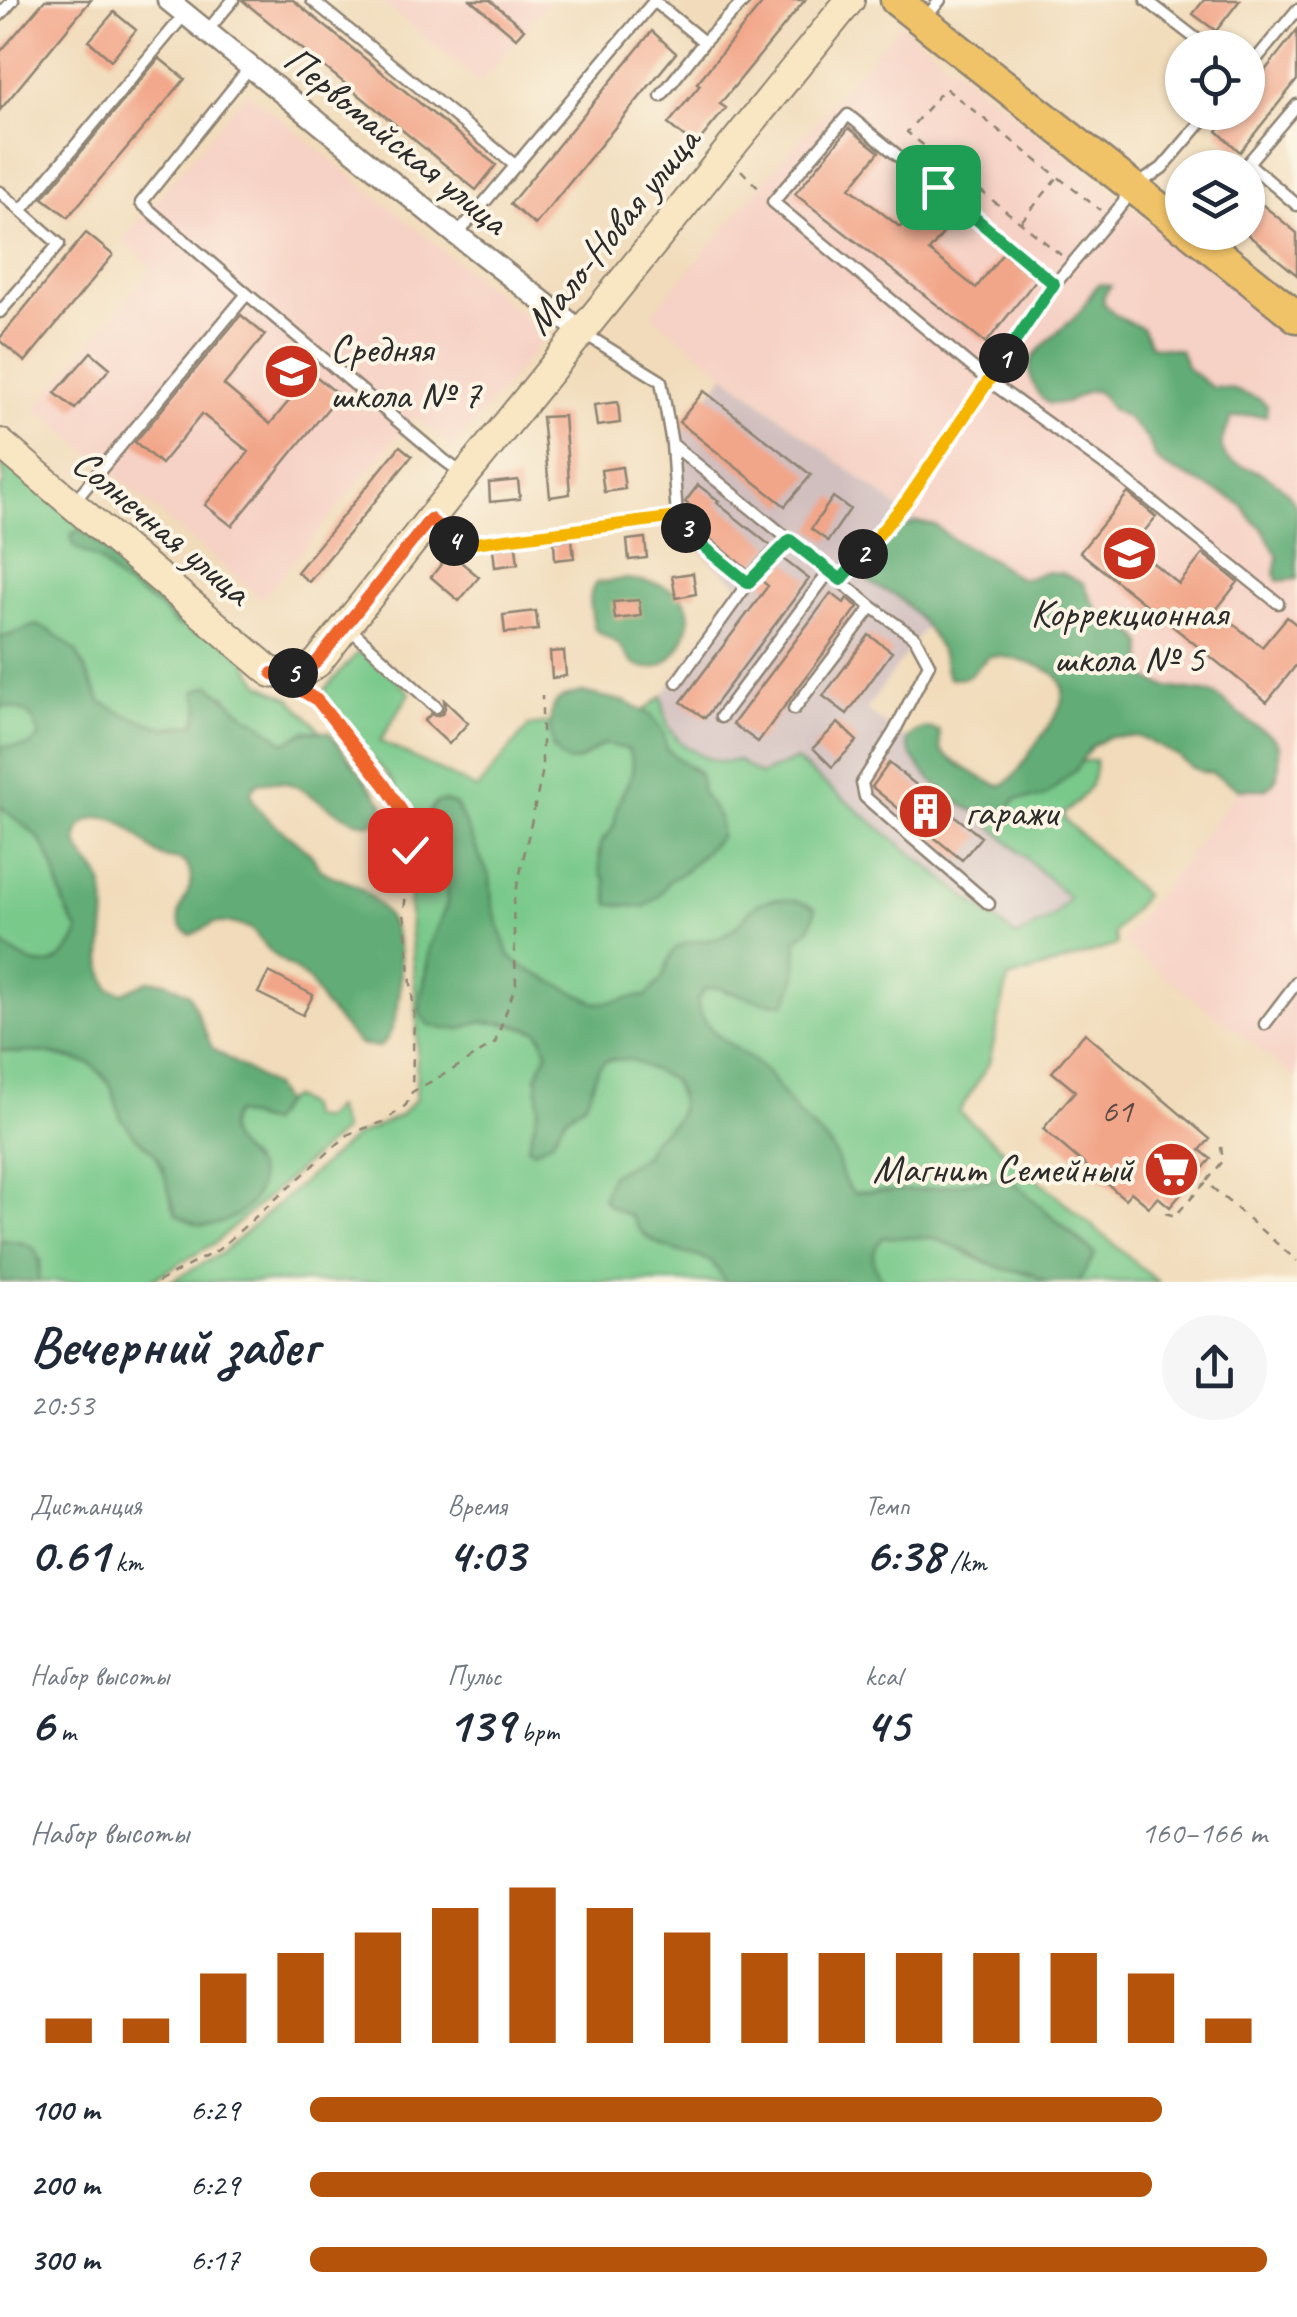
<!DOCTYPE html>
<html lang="ru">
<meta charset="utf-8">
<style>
:root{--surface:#fff;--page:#f6f6f7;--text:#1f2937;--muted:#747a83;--accent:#b45309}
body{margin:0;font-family:Caveat,sans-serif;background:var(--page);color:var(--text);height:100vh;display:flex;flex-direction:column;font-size:38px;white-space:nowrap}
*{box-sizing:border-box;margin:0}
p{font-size:32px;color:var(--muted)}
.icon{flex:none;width:55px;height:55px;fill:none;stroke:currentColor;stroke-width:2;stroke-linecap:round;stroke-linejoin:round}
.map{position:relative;height:1282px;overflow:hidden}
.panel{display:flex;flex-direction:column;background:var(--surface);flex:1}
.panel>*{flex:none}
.controls{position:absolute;left:1165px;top:30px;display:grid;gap:20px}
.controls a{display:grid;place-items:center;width:100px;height:100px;border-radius:50%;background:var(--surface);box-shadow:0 2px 8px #0004;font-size:50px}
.pin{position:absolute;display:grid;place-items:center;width:85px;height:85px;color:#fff;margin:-42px;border-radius:20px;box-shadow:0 5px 15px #0006}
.km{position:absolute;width:50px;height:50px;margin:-25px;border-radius:50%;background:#222;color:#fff;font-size:28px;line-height:50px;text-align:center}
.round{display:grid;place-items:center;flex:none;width:105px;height:105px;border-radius:52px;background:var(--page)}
.headline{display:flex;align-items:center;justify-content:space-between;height:170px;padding:0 30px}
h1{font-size:55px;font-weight:700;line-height:75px}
.stats{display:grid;grid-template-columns:repeat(3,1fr);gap:15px;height:170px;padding:10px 30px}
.stats div{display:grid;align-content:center}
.stats b{font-size:50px;font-weight:700}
.stats small{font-size:28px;font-weight:400}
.stats p{font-size:28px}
.chart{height:280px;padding:20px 30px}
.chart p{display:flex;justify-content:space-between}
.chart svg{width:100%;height:180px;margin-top:10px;stroke:var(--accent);stroke-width:6}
ul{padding:0 30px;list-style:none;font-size:32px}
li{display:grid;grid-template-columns:160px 120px 1fr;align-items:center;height:75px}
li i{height:25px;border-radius:12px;background:var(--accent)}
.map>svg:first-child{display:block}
</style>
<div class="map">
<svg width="1297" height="1282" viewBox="0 0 1297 1282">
<rect width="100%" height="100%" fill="#fcf5e5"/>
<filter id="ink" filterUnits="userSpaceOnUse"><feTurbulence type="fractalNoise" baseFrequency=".01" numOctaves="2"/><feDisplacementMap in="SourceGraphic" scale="20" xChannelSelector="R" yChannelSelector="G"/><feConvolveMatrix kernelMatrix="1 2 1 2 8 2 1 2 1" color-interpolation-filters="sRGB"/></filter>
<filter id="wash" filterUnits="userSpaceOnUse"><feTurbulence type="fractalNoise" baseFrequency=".0048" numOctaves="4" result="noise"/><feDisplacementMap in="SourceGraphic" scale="40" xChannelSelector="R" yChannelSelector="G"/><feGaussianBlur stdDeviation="2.25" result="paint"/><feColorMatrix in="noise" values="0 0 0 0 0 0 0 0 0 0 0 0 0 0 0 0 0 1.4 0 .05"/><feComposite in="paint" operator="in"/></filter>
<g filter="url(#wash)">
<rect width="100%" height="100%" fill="#f1dbba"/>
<!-- built -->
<path fill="#f6d1c5" d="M379 0H549L481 84Z
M900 24 1297 339V508L1289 493 1256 470H1247L1231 462 1223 453 1222 443 1231 418 1248 415 1258 417 1240 393 1231 389 1212 387 1187 368 1180 350 1151 346 1142 328 1115 317 1103 302 1105 293 1110 287 1085 305 1035 355 1073 399 1087 391H1095L1101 395 1110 409 1126 417 1149 441 1154 456 1180 473 1242 505 1256 524 1262 528 1278 557 1275 574 1286 581 1297 579V1079L1121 942 1239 789H1265L1277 776 1279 746 1273 737 1211 693 1167 687 1149 680 1143 672 1129 626 1101 616 1083 583 1062 573 1044 572 1026 579 1017 577 928 523 917 522 651 315 758 188Z
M247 92 547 335 453 449 414 416 262 599 36 408 153 267 123 240Z"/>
<!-- industrial -->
<path fill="#d1bfbf" d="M725 374 917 522 899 528 877 587 901 599 925 627 866 710 907 740 982 810 987 822 1070 898 1054 916 1042 924 1016 937 795 760 760 775 737 760 731 762H717L696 753 675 736 667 724 662 696 740 586 693 545 680 528 678 437Z"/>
<!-- green -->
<path fill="#79c98b" stroke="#527a5b" stroke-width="2.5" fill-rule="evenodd" d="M0 455 243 657 260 684 290 698 321 731H305L285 744C264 729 241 714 224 695L200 708 195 724 165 728 126 715 101 702 76 651 7 637H0V489C9 479 0 467 0 455ZM73 533 174 604 163 610 118 580 99 560 77 549Z
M358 652 372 654 410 693 380 741 477 789 529 726 551 723 553 749 580 760 604 744 628 749C640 775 627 778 620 800 616 810 619 822 612 831 609 835 603 837 601 842 595 855 603 869 606 880 609 889 607 896 609 904L644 907 659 896 669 881 685 871 720 837 702 793 699 773C691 765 679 762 671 753 658 740 665 725 644 711L662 696C664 706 664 718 669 727 680 748 715 768 737 760L760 775 795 760 1016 937 1054 916 1069 898 987 822 986 815C998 816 1009 809 1016 799L1040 798 1075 770 1081 762 1095 760C1098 782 1080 801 1063 814L1065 820 1144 895 1114 933 1117 945 1008 979 989 1063 959 1112 1158 1282H1078L1095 1254 1007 1176 920 1190 853 1193C838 1177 843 1168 834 1152 826 1137 809 1126 797 1113 785 1099 777 1082 764 1070 740 1046 702 1036 697 1000L705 989 717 987 728 992 774 1004 796 965V939C810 931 814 924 815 908L750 910C738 930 720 941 697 941L646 996C629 998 613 1003 596 1003L520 966 510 957 505 944 492 904 490 878 456 805C429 794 429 812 425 833L446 869 447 904 429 947 420 1011 461 1029 478 1022H495L537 1031 546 1044 547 1053 537 1076 539 1107 528 1147 534 1151 552 1140 565 1118 585 1102 590 1093 597 1068 605 1061 622 1059 632 1060 672 1080 681 1104 676 1120 652 1140 645 1155 611 1175 603 1198 617 1210 632 1217C643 1247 685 1252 711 1261L726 1282H169L222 1253 354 1137 399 1116 416 1099C416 1071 418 1043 417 1015 415 982 411 949 410 916 408 874 420 837 401 796 384 760 331 730 321 694Z
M0 706C25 709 34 713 41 737L28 747H0Z
M0 806C16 821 36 830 46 850 61 878 58 905 79 931 73 948 58 969 36 964 26 962 10 950 0 943Z
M0 1050 15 1053 42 1052 91 1064 111 1086 121 1118 136 1137 155 1153 168 1183 172 1206 202 1226C231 1220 247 1215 259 1184 258 1181 255 1169 254 1166 243 1145 218 1147 233 1113L260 1121 274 1117 283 1102 291 1097 307 1107 309 1117 322 1120 335 1108 343 1131 215 1243 148 1282H38L41 1260 4 1240 0 1241Z
M922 1236C945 1240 964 1253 984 1262 1005 1271 1027 1269 1046 1282H884C871 1266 869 1252 883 1237Z"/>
<!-- forest -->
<path fill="#62ad77" stroke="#466c51" stroke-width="2.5" d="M1099 284 1111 286 1105 293 1103 301C1115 320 1125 319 1142 328L1151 346 1180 350 1187 368 1212 387 1231 389 1260 399 1267 406 1266 416 1248 415 1231 418C1229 427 1224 433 1222 441 1219 467 1248 465 1263 474 1278 482 1290 492 1297 508V579L1277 581 1275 574 1278 557 1262 528 1250 518 1242 505 1227 496 1164 466 1154 456 1149 441 1126 417 1111 409 1101 395 1095 391H1087L1066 403 1049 404C1035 395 1023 371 1035 355 1044 343 1064 327 1076 316 1086 306 1089 293 1099 284Z
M917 522 936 526 952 539 993 560 1017 577 1026 579 1044 572 1062 573 1083 583 1101 616 1129 626 1143 644V672L1149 680 1167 687 1211 693 1219 697 1249 722 1273 737 1279 745V765L1277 776 1273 783 1265 789H1239L1212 773 1203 772 1190 767 1178 756 1142 738 1134 736 1108 737 1091 747 1075 770 1048 794 1040 798 1016 799C1009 808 1003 816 991 816 965 815 907 766 907 740 918 729 925 725 939 731 940 737 939 743 941 749 944 758 990 784 1001 786 1017 778 1021 765 1031 751 1051 722 1090 681 1035 665 1018 660 1006 655 989 656 973 670 971 682 948 678 944 668 945 657 939 648 930 630 915 613 900 599 891 590 875 590 867 579 855 560 880 538 895 530 902 527 909 526 917 522Z
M80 529 85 530 128 568 138 580 174 604 184 614 186 619 183 627 176 625 160 608 118 580 99 560 74 547 71 536Z
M625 579C643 581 661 582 677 593 706 613 675 671 648 668 628 666 630 657 619 645 613 638 601 636 594 628 593 612 585 597 596 583Z
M36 625 51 631 76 651 101 702 126 715 165 728 195 724 200 708 195 691 210 685 246 716 258 722 285 743 306 731 329 732 384 805C382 853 312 793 296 786 283 781 269 781 257 783L251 791C252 816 297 837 312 856 315 860 317 866 320 869 329 877 344 879 355 885 398 912 405 950 399 999 397 1014 392 1038 379 1047L359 1044 323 1004 309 980 272 953 250 928 231 923H214L191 935C158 916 203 892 188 867 183 857 170 860 161 856 144 846 132 824 112 819 94 814 74 822 78 845 81 858 93 865 99 876 103 883 104 891 105 899 109 929 93 961 110 989L123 993 148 981H158L167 982 189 994 212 1048 273 1087 283 1102 269 1123 234 1113C213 1146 257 1152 259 1179 260 1205 227 1226 204 1226 195 1226 184 1218 176 1214L162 1167 155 1153 136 1137 121 1118 111 1086 105 1077 91 1064 72 1058 42 1052 15 1053 0 1050V943C10 950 26 962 36 964 58 969 73 948 79 931 58 903 62 879 46 850 36 830 16 821 0 806V747H27L40 737C34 713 25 708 0 706V637L7 636Z
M582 692 626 702 652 716 663 732 667 750 699 774 702 793 719 817 720 837 685 871 669 881 659 896 644 907 609 904 606 880 601 874 600 866 601 843C623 820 610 819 621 797 630 777 638 773 628 749L604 744C594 748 586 758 577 761 547 769 544 709 559 700 565 695 575 695 582 692Z
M445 801 456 805 490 878 492 904 505 944 510 957 521 966 596 1003C613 1003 629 997 646 996 652 990 658 985 662 978 667 969 668 957 675 949 687 938 706 943 720 937 735 930 739 923 749 912 764 893 797 898 815 908 814 924 809 931 797 939L796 978 786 1003 763 1002 717 987 705 989 697 1000C702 1037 740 1046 764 1070 777 1083 785 1099 797 1113 808 1126 826 1137 834 1152 843 1168 838 1177 853 1193L920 1190 1007 1176 1095 1255 1078 1282H1046L1030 1272 1007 1270 987 1263 967 1251 933 1238 883 1237C869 1252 871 1266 884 1282H726L711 1261C685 1252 643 1247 632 1217L608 1205 603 1197 611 1175 645 1155 652 1140 676 1120 680 1112 679 1095 672 1080 632 1060 613 1059 605 1061 598 1068 590 1093 585 1102 565 1118 552 1140 534 1151 528 1147 539 1107 537 1076 547 1053 542 1036 537 1031 529 1028 505 1023 478 1022 461 1029H444L428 1024 423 1018 420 1011 421 995 427 971 429 947 447 904 446 869 425 833 426 816 437 802Z
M3 1240C38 1243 41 1249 38 1282H0V1241Z"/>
<g id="blocks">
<!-- building -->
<path fill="#f2a689" d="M45 0H91L0 110V52Z
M242 0H293L496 165 476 190Z
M471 0H490L524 29 516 38Z
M765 0H805L720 104 726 108 695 146 668 124 700 85 697 83Z
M1204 0H1240L1216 31 1193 14Z
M114 12 136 30 111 60 89 41Z
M1297 30V80L1240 152 1217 131 1232 112H1248V92Z
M652 31 676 53 535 225 510 204Z
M159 58 185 79 68 217 43 198Z
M849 128 879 152 850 188 900 227 927 192 957 216 929 251 976 288 1003 253 1036 280 986 343 795 194Z
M1248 193 1297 233V275L1248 235Z
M86 233 113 255 25 362 0 341V338Z
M241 315 265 335 224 385 270 424 312 373 339 395 232 526 205 505 249 452 202 414 161 464 135 442Z
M91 352 110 368 75 409 55 393Z
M704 391 811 475 785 506 679 422Z
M618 402 620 423 597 426 594 405Z
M564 416 570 494 550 497 542 417Z
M400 446 412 456 309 582 297 572Z
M622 467 625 489 604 492 601 470Z
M518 480 520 499 490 502 489 483Z
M698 485 719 501 717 503 771 546 748 570 696 527 704 517 685 502Z
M1128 493 1156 517 1132 546 1179 584 1203 554 1238 582 1216 610 1262 647 1287 617 1297 625V664L1267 702 1080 552Z
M833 497 850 509 828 541 811 529Z
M645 538 647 558 629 560 627 540Z
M572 539 574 558 555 560 554 542Z
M516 546 518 564 495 567 493 549Z
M450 553 479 577 459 601 431 577Z
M783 559 809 579 705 718 681 702 768 586 762 581Z
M693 573 696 594 676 598 672 576Z
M831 593 844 603 847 598 858 607 758 742 733 724Z
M639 600 641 616 615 619 613 602Z
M536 611 538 630 505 633 503 615Z
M869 635 892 652 847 714 823 696Z
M564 651 566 676 552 678 550 652Z
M444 700 468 723 449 744 424 721 431 714 435 716 442 714 445 708Z
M838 723 857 741 832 767 813 748Z
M889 763 981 837 962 860 872 787Z
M269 972 313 995 303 1015 258 993Z
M1085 1033 1210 1139 1200 1150 1211 1159 1170 1207 1158 1197 1149 1207 1131 1192 1125 1199 1043 1129 1075 1091 1052 1072Z"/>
</g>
</g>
<g filter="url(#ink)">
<use href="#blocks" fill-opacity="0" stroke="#8e8372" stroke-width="2.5"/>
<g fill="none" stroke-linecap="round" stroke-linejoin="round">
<defs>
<path id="lane" d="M312 0 516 166
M1146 0 1208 48
M654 1 704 42
M0 15 13 0
M925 19 940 0
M207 31 233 0
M1248 69 1297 10
M661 96 704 42 745 0
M1297 105 1248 163 1297 205
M1139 184 1162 168 1210 112
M0 192 59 244 0 312
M21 211 185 14
M457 235 655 0
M1055 284 848 115 773 202 989 381 1120 476 1278 603
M247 294 141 203 250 67
M585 334 661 381 672 444 677 517 697 542 748 583
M672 444 872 607 915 638 929 664 894 732 862 783 865 797 989 904
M73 503 247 294 444 460 463 474
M431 519 458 545 677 517
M841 580 908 499 1055 284 1124 202 1126 189
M348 627 436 707
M677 682 748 583 790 540
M794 709 872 607
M721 717 829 572
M1265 1024 1297 982"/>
<path id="street" d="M168 0 457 235 582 332"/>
<path id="secondary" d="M0 443 272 673 305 671 317 663 430 519 850 0"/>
<path id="primary" d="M896 0 1182 226
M1191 232 1297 317"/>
</defs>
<!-- lane casing -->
<use href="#lane" stroke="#8e8372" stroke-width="15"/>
<!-- street casing -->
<use href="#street" stroke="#8e8372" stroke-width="25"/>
<!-- secondary casing -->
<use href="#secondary" stroke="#8e8372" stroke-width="32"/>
<!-- primary casing -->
<use href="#primary" stroke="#8e8372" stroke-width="35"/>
<!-- path -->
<path stroke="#8e8372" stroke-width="2.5" stroke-dasharray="8 8" stroke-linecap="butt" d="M741 170 763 193
M1021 222 1057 178
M1061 255 907 132 945 88 1100 210
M307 695 317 700 384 784 402 811 410 850 404 913 414 1014 412 1090
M1207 1181 1223 1161 1221 1147
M1165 1213 1175 1216 1206 1182 1297 1261
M158 1282 218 1250 349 1134 383 1122 406 1105 412 1092 452 1070 495 1043 516 984 513 905 542 774V695"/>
<!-- lane -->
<use href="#lane" stroke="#fff" stroke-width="10"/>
<!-- street -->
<use href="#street" stroke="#fff" stroke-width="20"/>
<!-- secondary -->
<use href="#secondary" stroke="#f9e7c3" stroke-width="28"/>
<!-- primary -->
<use href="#primary" stroke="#f1c369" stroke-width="30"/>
</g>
</g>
<g fill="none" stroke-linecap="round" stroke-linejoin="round" filter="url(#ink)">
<defs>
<path id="split-1" d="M938 187 1054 284 1004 358"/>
<path id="split-2" d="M863 554 908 499 1004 358"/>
<path id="split-3" d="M686 528 698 542 748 583 790 540 841 580 863 554"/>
<path id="split-4" d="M454 541 458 545 677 517 686 528"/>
<path id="split-5" d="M293 673 305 671 316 663 430 519 454 541"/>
<path id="split-6" d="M293 673H272L317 700 384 784 402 811 410 850"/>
</defs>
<!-- split-1 casing -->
<use href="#split-1" stroke="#fff" stroke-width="20"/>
<!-- split-2 casing -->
<use href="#split-2" stroke="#fff" stroke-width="20"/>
<!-- split-3 casing -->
<use href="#split-3" stroke="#fff" stroke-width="20"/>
<!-- split-4 casing -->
<use href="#split-4" stroke="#fff" stroke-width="20"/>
<!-- split-5 casing -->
<use href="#split-5" stroke="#fff" stroke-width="20"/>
<!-- split-6 casing -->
<use href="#split-6" stroke="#fff" stroke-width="20"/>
<!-- split-1 -->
<use href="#split-1" stroke="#22a559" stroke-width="12"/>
<!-- split-2 -->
<use href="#split-2" stroke="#f5b400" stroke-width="12"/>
<!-- split-3 -->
<use href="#split-3" stroke="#22a559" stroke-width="12"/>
<!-- split-4 -->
<use href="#split-4" stroke="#f5b400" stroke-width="12"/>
<!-- split-5 -->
<use href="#split-5" stroke="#f0652b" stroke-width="12"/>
<!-- split-6 -->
<use href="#split-6" stroke="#f0652b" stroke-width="12"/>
</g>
<!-- icons -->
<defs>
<symbol id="school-disc" viewBox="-11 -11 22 22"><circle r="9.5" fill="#c8321e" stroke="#fcf5e5"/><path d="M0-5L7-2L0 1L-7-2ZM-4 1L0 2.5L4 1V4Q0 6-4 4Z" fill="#fff"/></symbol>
<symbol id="building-disc" viewBox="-11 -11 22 22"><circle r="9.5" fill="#c8321e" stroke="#fcf5e5"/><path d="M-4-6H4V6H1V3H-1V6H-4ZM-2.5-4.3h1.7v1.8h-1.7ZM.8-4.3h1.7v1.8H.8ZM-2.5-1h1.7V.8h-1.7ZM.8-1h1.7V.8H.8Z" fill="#fff"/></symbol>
<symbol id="supermarket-disc" viewBox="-11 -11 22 22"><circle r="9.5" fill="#c8321e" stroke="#fcf5e5"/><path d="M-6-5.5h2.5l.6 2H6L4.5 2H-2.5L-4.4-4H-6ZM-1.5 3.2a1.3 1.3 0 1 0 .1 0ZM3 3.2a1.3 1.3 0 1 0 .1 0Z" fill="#fff"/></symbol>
</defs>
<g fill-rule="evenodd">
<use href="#school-disc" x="260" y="340" width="63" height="63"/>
<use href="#school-disc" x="1098" y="522" width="63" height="63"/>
<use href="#building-disc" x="894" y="780" width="63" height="63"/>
<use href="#supermarket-disc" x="1140" y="1138" width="63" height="63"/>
</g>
<g text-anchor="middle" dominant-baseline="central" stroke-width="8" stroke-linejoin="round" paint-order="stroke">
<!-- number labels -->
<g font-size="35" fill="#5d4a42">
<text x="1117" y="1110">61</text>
</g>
<!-- street labels -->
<g font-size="40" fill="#2b2b2b" stroke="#fcf5e5">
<text transform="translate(396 140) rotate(39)">Первомайская улица</text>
<text transform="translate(612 231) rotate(-51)">Мало-Новая улица</text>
<text transform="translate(162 527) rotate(40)">Солнечная улица</text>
</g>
<!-- poi labels -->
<g font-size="40" fill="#2b2b2b" stroke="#fcf5e5" text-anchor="start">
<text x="330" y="349">Средняя<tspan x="330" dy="46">школа № 7</tspan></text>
<text x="1129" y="613" text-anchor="middle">Коррекционная<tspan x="1129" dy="46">школа № 5</tspan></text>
<text x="965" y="812">гаражи</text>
<text x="1133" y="1169" text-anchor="end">Магнит Семейный</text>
</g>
</g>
</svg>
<div class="controls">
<a><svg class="icon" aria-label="locate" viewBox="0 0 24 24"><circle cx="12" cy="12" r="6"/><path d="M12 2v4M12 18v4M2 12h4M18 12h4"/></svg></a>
<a><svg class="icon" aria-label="layers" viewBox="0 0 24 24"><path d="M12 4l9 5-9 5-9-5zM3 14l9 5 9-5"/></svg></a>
</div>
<div class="pin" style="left:938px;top:187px;background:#1e9e55"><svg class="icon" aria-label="arrive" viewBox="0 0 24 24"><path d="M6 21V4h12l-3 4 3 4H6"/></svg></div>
<div class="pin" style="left:410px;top:850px;background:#d93025"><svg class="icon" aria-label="check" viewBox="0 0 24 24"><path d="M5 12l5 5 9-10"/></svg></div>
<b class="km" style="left:1004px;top:358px">1</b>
<b class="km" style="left:863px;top:554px">2</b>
<b class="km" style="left:686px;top:528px">3</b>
<b class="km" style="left:454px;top:541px">4</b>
<b class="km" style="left:293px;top:673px">5</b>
</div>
<section class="panel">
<div class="headline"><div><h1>Вечерний забег</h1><p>20:53</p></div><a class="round"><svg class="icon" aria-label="share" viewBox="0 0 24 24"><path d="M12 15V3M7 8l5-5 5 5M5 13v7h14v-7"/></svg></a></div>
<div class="stats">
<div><p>Дистанция</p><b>0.61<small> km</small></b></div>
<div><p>Время</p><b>4:03</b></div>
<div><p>Темп</p><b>6:38<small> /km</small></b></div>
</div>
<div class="stats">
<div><p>Набор высоты</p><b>6<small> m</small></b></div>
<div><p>Пульс</p><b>139<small> bpm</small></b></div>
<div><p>kcal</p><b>45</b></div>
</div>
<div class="chart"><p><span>Набор высоты</span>160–166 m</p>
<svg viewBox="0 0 160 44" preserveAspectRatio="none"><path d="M5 44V38M15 44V38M25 44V27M35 44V22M45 44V17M55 44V11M65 44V6M75 44V11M85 44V17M95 44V22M105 44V22M115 44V22M125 44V22M135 44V22M145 44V27M155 44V38"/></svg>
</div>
<ul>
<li><b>100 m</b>6:29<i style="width:89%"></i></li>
<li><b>200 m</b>6:29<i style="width:88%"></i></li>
<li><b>300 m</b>6:17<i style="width:100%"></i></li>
</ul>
</section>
